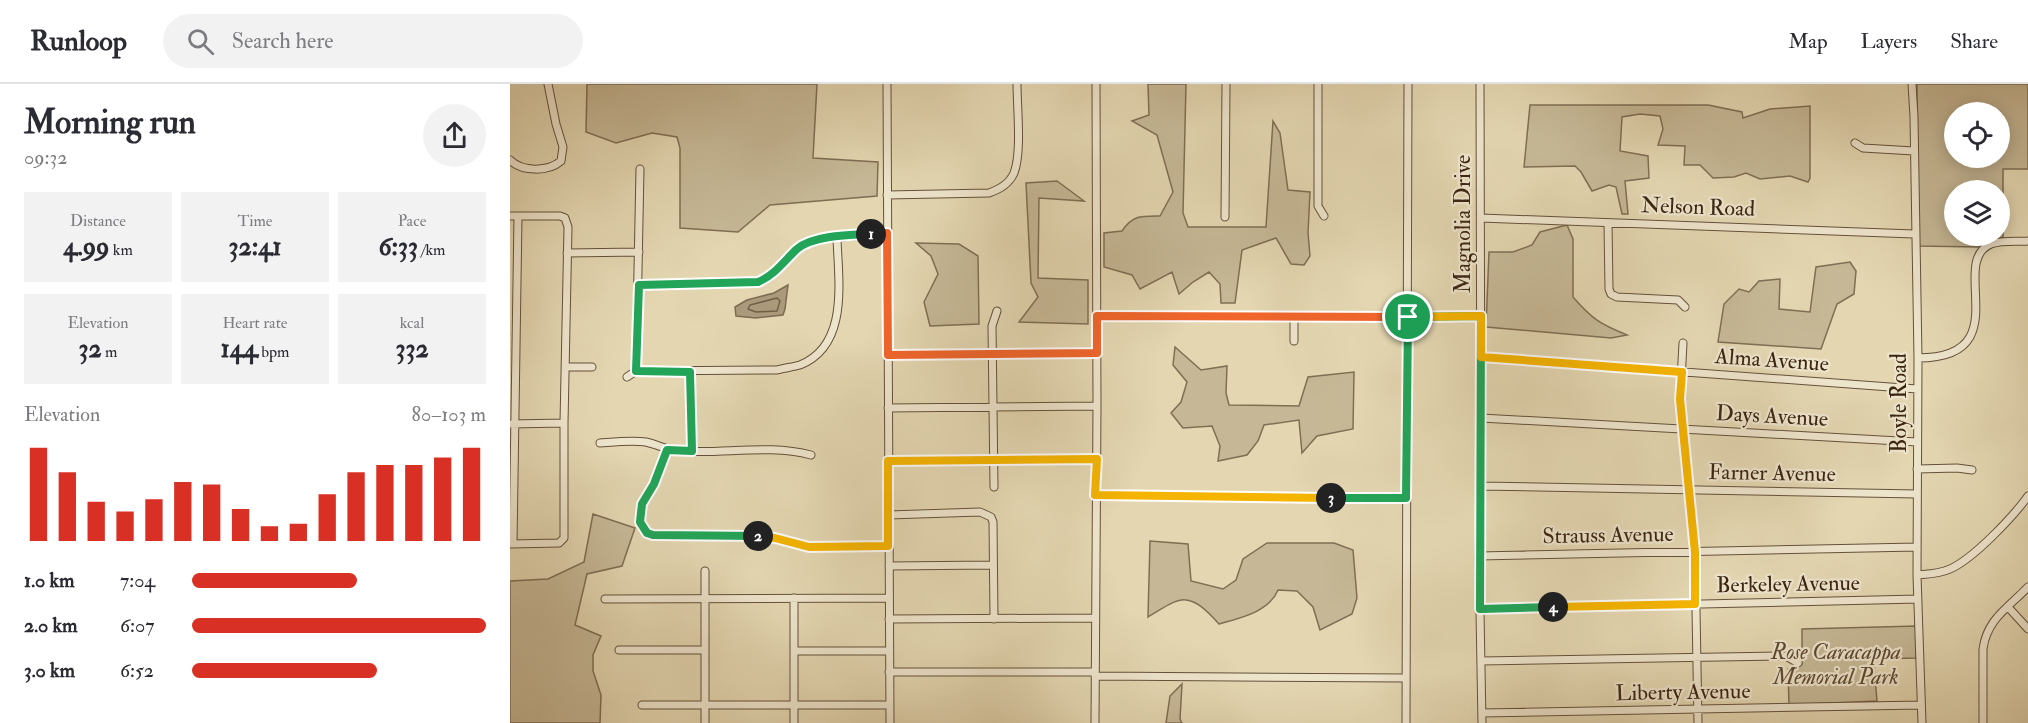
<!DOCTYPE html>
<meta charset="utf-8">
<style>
:root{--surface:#fff;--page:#f2f2f3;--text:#2b2b33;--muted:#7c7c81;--line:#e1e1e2;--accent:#d93025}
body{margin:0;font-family:"IM FELL Double Pica",serif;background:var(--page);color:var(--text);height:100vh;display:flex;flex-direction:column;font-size:22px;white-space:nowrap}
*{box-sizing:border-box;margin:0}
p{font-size:20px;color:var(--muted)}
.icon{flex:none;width:33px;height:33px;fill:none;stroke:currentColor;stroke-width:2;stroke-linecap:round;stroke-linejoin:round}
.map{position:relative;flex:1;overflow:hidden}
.drawer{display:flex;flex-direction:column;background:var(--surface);width:510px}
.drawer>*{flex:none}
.tools{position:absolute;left:1434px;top:18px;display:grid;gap:12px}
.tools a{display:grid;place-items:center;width:66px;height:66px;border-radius:50%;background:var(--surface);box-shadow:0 3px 15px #0003;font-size:30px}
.pin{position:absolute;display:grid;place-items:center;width:51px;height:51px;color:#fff;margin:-26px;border:3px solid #fff;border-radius:50%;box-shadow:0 2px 6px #0007}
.km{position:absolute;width:30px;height:30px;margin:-15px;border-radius:50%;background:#222;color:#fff;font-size:16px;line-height:30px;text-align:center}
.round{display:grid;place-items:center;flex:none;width:63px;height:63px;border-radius:32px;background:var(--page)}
.headline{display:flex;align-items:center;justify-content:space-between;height:102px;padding:0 24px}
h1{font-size:33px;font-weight:800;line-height:45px}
.stats{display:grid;grid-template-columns:repeat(3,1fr);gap:9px;height:102px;padding:6px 24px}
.stats div{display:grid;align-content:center;border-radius:0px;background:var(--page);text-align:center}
.stats b{font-size:26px;font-weight:800}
.stats small{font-size:16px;font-weight:400}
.stats p{font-size:16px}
.chart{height:168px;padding:12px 24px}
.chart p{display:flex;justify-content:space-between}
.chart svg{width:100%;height:108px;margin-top:6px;stroke:var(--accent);stroke-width:6}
ul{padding:0 24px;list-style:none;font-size:20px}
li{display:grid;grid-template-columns:96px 72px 1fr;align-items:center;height:45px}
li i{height:15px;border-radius:8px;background:var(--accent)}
header{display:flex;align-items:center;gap:36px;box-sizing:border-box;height:84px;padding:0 30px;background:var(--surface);border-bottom:2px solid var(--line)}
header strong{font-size:28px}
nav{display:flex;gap:33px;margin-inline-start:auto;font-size:21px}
.search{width:420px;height:54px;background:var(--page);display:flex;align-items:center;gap:15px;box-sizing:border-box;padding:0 21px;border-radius:33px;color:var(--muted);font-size:22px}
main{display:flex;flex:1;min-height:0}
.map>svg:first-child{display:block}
</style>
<header>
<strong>Runloop</strong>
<div class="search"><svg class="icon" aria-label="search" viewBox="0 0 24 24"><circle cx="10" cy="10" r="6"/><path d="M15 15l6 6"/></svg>Search here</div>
<nav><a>Map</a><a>Layers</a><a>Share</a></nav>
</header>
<main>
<section class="drawer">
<div class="headline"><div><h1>Morning run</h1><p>09:32</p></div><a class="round"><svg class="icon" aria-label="share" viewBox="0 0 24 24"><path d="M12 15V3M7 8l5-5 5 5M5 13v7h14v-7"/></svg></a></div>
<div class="stats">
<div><p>Distance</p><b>4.99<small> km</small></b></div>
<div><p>Time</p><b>32:41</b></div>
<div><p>Pace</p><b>6:33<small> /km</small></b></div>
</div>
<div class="stats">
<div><p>Elevation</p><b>32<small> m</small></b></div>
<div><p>Heart rate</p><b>144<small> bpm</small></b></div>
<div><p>kcal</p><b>332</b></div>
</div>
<div class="chart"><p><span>Elevation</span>80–103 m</p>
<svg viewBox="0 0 160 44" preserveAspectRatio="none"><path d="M5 44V6M15 44V16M25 44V28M35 44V32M45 44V27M55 44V20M65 44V21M75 44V31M85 44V38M95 44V37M105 44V25M115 44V16M125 44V13M135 44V13M145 44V10M155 44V6"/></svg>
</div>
<ul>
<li><b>1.0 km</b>7:04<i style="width:56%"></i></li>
<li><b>2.0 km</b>6:07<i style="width:100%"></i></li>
<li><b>3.0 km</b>6:52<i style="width:63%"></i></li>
</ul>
</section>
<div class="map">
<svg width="1518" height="639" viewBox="0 0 1518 639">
<rect width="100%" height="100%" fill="#e3d6b1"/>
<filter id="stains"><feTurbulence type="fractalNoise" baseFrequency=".00333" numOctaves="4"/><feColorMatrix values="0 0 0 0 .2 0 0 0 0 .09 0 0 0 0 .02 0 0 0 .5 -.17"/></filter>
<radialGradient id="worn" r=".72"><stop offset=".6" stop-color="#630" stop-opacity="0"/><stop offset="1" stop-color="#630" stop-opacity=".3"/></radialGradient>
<!-- green -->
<path fill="#c6b896" stroke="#806e54" stroke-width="1.5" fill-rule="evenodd" d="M77 0H307L303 74 368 78 367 112 260 121 228 148 170 144V64L167 53 142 49 106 59 76 48Z
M638 0H676L673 129 678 143H756L763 37 770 49 778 106 800 108 798 149 800 172 794 181 781 180 766 154 732 166 725 219H711L710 200 699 188 683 198 669 210 662 188 630 205 622 191 594 183V149L612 147C623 131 631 132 650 132L663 108 647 51 622 37 639 31Z
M1407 0H1518V85H1493V153L1471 163 1408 162ZM1444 28H1490V74H1444ZM1444 106H1490V152H1444Z
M1020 21H1198L1232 28 1233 34 1260 25 1300 22V94L1298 98 1280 92 1250 95 1236 89 1224 93 1203 94 1190 81H1174L1175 62 1148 61 1153 45 1150 32 1130 30 1112 33 1110 67 1138 72 1139 94 1115 97 1118 130H1112L1106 103 1099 101 1082 107 1071 88 1065 82 1014 83Z
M547 97 574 117 529 114 528 194 578 196V240L509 238 528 213 521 199 516 99Z
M1057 141 1063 155V213C1082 235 1090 240 1117 251L1101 254 976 243 979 168H1003L1022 161 1030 148Z
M406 159 449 160 468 172 469 240 420 242 414 218 428 190 421 172Z
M1340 178 1346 187 1344 210 1327 220 1311 265 1208 258 1214 220 1229 205 1239 208 1249 197 1270 195 1269 225 1300 228 1306 183Z
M665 263 691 286 717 282 716 309 719 321 789 322 798 293 844 288 843 345 807 352 792 369 789 336 754 341 748 357 737 371 708 377 710 362 702 342 673 344 661 329 671 318 677 298 663 281Z
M83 430 125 444 112 482 77 490 65 541 91 552 83 571V587L91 611 90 639H0V497L38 495 74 478Z
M640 457 678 460 681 497 713 505 726 496 733 475 757 459H824L843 466 847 514 842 530 810 546 803 523 787 507 768 506C759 528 730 534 709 540 679 507 673 511 638 533Z
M1407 542 1406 574 1362 575 1364 581 1367 617 1279 621 1278 585 1286 584 1292 580V545Z
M672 600 670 635 672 639H656L660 612Z"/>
<!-- water -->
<path fill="#aa9a7b" stroke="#7e6b51" stroke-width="1.5" d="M278 201 275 225 273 231 246 234 226 232 225 223 237 216 264 209Z"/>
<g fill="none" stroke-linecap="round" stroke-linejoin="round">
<!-- shore -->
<path stroke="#726046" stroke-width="1.5" d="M267 214 270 217 267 227 246 228 238 225 240 221Z"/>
<defs>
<path id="minor" d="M377 0 380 639
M808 0V122L814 132
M970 0 971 402 969 472 972 639
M1402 0 1404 33 1408 274 1407 491 1412 639
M1345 59 1353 64 1404 67
M0 76C12 88 38 88 51 77L53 63 46 40 38 0
M377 111 479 109C490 105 499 100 504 89 512 69 507 23 507 0
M0 132H50L55 134 58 143 54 339V454L49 459 0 460
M715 133 716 0
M971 134 1404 150
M1098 139 1099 205 1101 210 1107 213 1168 216 1175 223
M57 169 129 168
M129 201 248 198 258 194 289 163 309 155 377 149
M587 232 971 233
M784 257V233
M1173 259 1170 315 1185 468 1188 639
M378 271 587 269
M971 273 1407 305
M1408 274C1509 274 1437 178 1481 160 1492 156 1507 158 1518 157
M55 283H82
M126 287 267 286C274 284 283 283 290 281 340 261 328 195 327 153
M180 288 181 367
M117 293 126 287 130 85
M378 324 587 322
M971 334 1407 358
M0 340 54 339
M90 359C104 358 122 356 136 358 149 361 158 367 172 367 214 370 259 360 301 371
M157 366 144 400 132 420 130 438 137 449 152 452 256 453 299 463 378 462
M378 377 587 375
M1407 385 1447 384 1462 386
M971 402 1407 410
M484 403 482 242 487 227
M586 411 896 414
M378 431 470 428 481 433 483 438 484 535
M3 460 8 132
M969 472 1407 463
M379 482 483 481
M195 487V639
M1407 491C1418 490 1429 490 1440 485 1463 475 1503 433 1518 412
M284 514V639
M95 515 379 514
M1498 523 1518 545
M970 525 1408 515
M379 535 585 534
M109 566H194
M284 567H379
M971 577 1276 572 1288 579
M379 588H585
M585 592 895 594
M132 621H379
M972 629 1411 621
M585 639 587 322 586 0
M896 639 898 0
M1473 639V565C1477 535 1498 524 1518 503"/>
</defs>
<!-- minor casing -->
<use href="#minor" stroke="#65513a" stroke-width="9"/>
<!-- minor -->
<use href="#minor" stroke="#ede4cc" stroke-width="7"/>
</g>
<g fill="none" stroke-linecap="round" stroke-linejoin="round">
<defs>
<path id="split-1" d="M361 150 377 149 378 271 587 269V232L898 233"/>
<path id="split-2" d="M248 452 143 451 137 449 130 438 132 420 144 400 157 366 182 367 180 288 126 287 129 201 248 198C265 191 274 177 287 165 303 151 341 151 361 150"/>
<path id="split-3" d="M248 452 265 454 299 463 378 462V377L587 375 585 411 821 414"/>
<path id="split-4" d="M821 414H896L898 233 971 232 970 525 1043 523"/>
<path id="split-5" d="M898 233 971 232V273L1172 288 1170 315 1185 468V520L1043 523"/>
</defs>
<!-- split-1 casing -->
<use href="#split-1" stroke="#fff" stroke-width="12"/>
<!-- split-2 casing -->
<use href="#split-2" stroke="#fff" stroke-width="12"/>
<!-- split-3 casing -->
<use href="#split-3" stroke="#fff" stroke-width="12"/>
<!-- split-4 casing -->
<use href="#split-4" stroke="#fff" stroke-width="12"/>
<!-- split-5 casing -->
<use href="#split-5" stroke="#fff" stroke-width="12"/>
<!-- split-1 -->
<use href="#split-1" stroke="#f0652b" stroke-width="8"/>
<!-- split-2 -->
<use href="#split-2" stroke="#22a559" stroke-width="8"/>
<!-- split-3 -->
<use href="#split-3" stroke="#f5b400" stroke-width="8"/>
<!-- split-4 -->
<use href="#split-4" stroke="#22a559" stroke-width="8"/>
<!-- split-5 -->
<use href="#split-5" stroke="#f5b400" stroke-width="8"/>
</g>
<g text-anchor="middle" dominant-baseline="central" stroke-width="4.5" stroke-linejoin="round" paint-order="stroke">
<!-- street labels -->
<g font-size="22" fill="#3b2512" stroke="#ede4cc">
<text transform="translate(1188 123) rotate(2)">Nelson Road</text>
<text transform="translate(953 140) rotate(-90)">Magnolia Drive</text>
<text transform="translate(1262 276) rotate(4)">Alma Avenue</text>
<text transform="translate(1389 319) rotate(-90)">Boyle Road</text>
<text transform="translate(1262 332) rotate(3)">Days Avenue</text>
<text transform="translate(1262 389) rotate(1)">Farner Avenue</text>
<text transform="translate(1098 451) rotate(-1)">Strauss Avenue</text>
<text transform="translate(1278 500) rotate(-1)">Berkeley Avenue</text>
<text transform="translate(1173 608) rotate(-1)">Liberty Avenue</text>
</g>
<!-- park labels -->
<g font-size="22" font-style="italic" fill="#5e4a33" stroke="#ede4cc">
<text x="1326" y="568">Rose Caracappa<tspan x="1326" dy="25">Memorial Park</tspan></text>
</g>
</g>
<rect width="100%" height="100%" filter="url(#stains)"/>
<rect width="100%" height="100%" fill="url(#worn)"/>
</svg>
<div class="tools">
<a><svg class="icon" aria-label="locate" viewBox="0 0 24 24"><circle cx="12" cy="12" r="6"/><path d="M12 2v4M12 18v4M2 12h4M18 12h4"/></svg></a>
<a><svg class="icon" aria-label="layers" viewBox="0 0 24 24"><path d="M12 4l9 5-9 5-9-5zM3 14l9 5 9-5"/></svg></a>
</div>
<div class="pin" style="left:898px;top:233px;background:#1e9e55"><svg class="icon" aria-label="arrive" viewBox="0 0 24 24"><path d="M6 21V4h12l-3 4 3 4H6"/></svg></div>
<b class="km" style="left:361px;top:150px">1</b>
<b class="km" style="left:248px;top:452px">2</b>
<b class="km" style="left:821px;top:414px">3</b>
<b class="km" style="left:1043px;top:523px">4</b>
</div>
</main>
